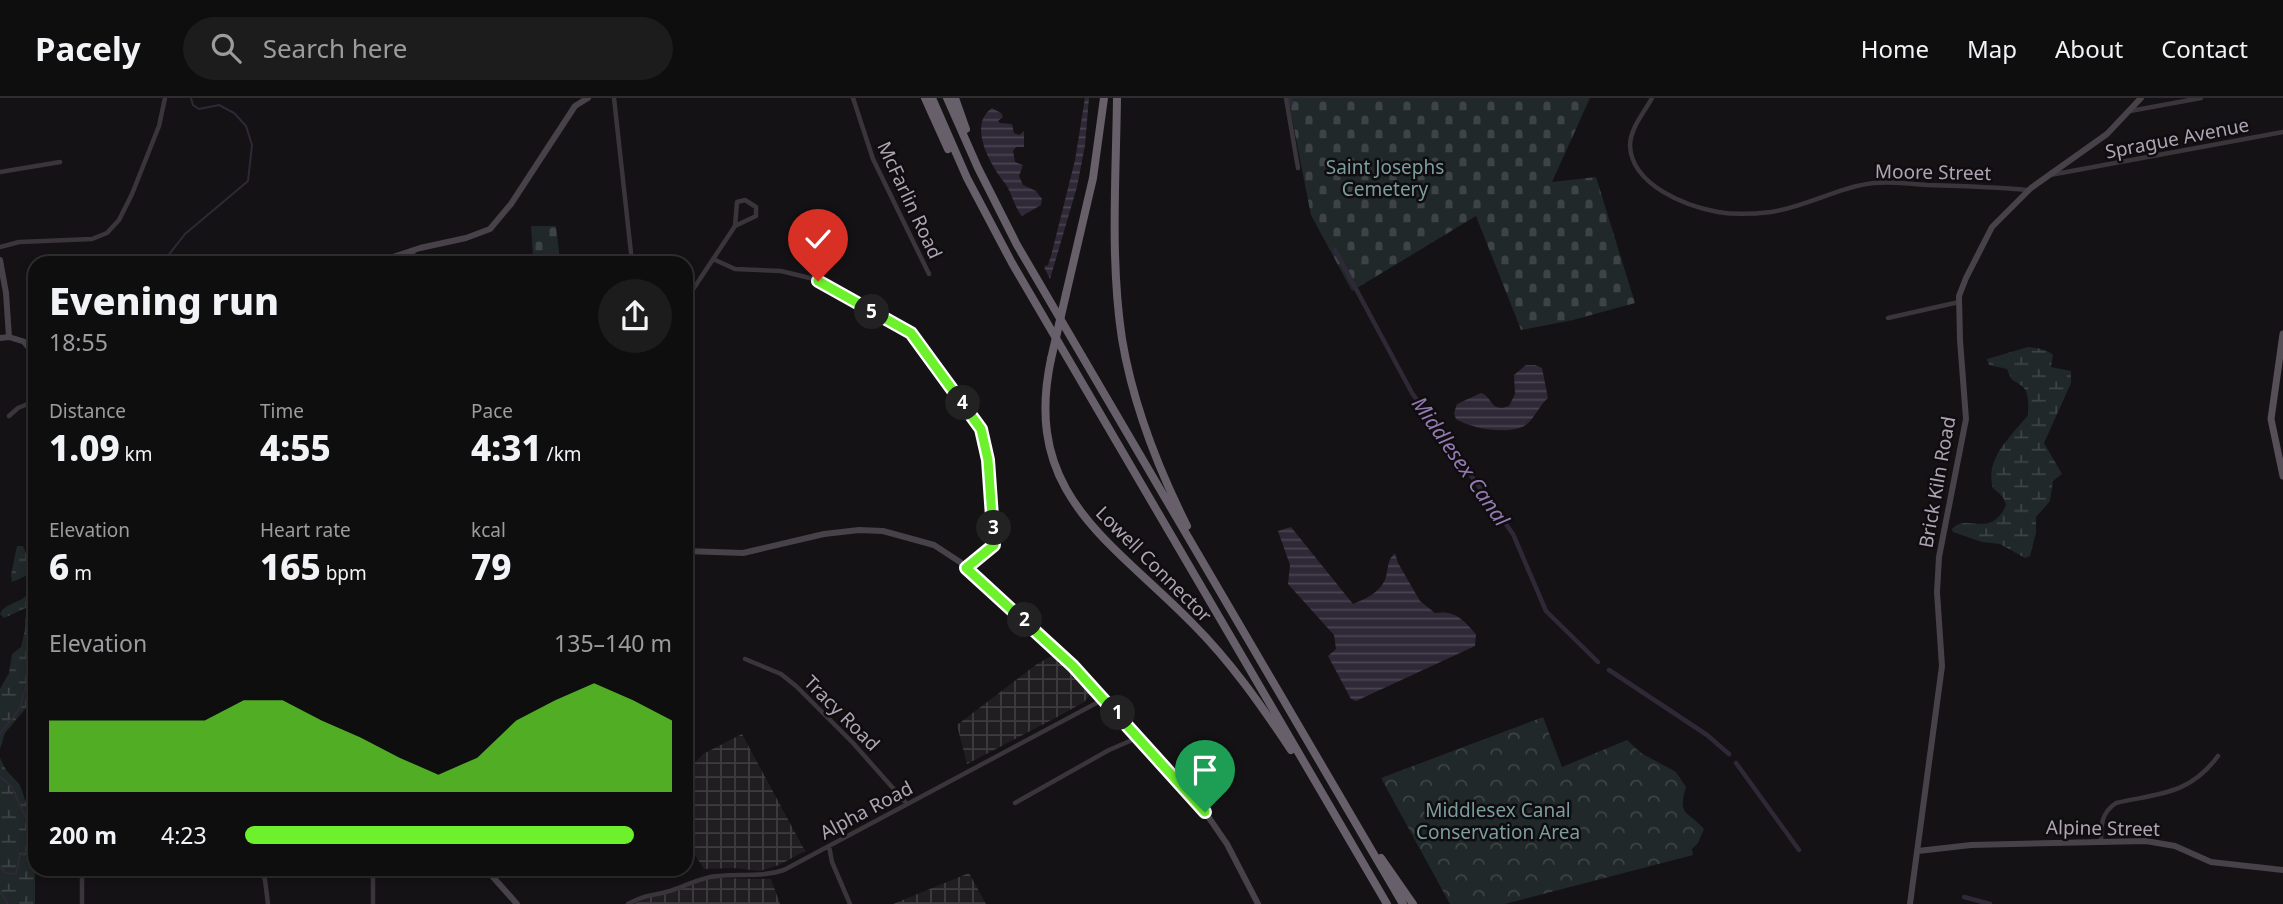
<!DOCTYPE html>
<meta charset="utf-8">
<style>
:root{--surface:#0f0e0f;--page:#1d1c1d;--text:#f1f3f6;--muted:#9b9c9e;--line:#2f2e2f;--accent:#6df12d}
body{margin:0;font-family:"Noto Sans",sans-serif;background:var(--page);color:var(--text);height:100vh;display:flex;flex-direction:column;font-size:26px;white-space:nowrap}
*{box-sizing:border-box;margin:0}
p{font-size:23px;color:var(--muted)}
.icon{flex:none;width:38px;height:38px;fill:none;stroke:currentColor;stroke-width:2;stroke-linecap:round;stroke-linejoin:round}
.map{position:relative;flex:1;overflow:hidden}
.drawer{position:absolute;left:28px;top:158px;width:665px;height:620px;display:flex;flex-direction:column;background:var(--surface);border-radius:21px;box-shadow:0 4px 10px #0003,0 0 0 2px var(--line)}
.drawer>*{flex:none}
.pin{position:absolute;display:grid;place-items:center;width:60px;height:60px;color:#fff;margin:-72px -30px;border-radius:50% 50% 50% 0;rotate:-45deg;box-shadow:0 0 7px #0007}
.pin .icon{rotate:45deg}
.km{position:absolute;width:35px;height:35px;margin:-18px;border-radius:50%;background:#222;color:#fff;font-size:19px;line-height:35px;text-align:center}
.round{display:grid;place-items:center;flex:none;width:74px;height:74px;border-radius:37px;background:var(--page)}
.headline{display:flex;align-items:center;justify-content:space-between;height:119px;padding:0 21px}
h1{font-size:38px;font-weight:800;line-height:52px}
.figures{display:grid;grid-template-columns:repeat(3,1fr);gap:10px;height:119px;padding:7px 21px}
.figures div{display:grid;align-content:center}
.figures b{font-size:35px;font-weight:800}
.figures small{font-size:19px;font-weight:400}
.figures p{font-size:19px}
.chart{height:196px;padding:14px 21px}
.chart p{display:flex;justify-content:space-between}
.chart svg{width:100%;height:126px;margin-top:7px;fill:var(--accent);opacity:.7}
ul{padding:0 21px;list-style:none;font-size:23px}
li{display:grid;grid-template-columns:112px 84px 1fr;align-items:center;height:52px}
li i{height:18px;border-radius:9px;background:var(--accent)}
header{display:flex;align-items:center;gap:42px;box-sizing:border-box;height:98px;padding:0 35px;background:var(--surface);border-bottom:2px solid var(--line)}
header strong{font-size:33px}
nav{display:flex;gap:38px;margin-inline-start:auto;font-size:24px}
.search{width:490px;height:63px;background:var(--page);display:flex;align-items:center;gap:18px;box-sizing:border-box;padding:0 24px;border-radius:38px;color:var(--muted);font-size:26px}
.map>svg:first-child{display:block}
</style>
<header>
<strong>Pacely</strong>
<div class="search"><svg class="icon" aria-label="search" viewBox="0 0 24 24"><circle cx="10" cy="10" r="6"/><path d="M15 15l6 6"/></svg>Search here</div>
<nav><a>Home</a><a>Map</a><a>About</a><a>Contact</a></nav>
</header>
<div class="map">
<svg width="2283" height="806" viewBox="0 0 2283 806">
<defs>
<pattern id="industrial-grid" width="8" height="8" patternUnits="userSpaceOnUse" patternTransform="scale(1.75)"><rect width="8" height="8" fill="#211e21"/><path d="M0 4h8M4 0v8" fill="none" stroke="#3f3c3f"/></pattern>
<pattern id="wetland-marsh" width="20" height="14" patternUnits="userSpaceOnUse" patternTransform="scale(1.75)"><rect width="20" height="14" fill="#202829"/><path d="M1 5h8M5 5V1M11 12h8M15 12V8" fill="none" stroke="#3e4446"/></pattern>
<pattern id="cemetery-stones" width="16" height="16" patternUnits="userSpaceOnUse" patternTransform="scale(1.75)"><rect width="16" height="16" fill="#202829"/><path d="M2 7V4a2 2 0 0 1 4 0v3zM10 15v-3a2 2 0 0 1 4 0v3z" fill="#3e4446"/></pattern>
<pattern id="park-crowns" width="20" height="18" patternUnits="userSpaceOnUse" patternTransform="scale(1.75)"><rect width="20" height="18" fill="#202829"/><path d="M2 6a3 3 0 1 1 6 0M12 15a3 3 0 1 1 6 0" fill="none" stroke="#3e4446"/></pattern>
<pattern id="water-rules" width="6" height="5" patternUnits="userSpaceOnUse" patternTransform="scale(1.75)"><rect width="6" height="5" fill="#2f2937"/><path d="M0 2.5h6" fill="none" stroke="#4b4552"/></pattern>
</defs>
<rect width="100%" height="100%" fill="#141214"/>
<!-- industrial -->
<path fill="url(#industrial-grid)" d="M1055 556 1090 592V597L1084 604 1059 618 967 666 957 627 1037 566Z
M742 636 805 753 779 767 760 773 733 770 704 771 686 743V674L703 656Z
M969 775 986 806H893Z
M715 780 771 781 780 806H634L648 799 670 796 701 783Z"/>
<!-- wetland -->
<path fill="url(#wetland-marsh)" d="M2028 249C2037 250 2047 251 2053 257L2051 269 2071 273V285L2044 345 2062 376 2053 383 2050 403 2036 419V435L2030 458 2025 460 2000 446 1982 444 1953 434 1952 431C1966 414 1991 442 2006 407L2003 399 1993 390C1984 360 2012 338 2028 317 2028 308 2030 295 2022 288 2011 280 2013 286 2007 271L1989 267 1987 261Z
M17 448H23L28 460 35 452V474L12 484 11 477Z
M28 489H35V591L26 610 5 635 0 651V591L9 575 12 556 21 549 25 532V520L33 518 35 513 30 508 4 520 0 516C5 504 22 506 29 494Z
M0 660 6 672 20 687 35 731V806H0Z"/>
<!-- cemetery -->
<path fill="url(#cemetery-stones)" d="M1288 0H1590L1552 84 1596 79 1635 205 1573 222 1521 232 1476 118 1352 193 1311 117Z
M531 128H556L560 162 580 160V164H490L533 159Z"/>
<!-- park -->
<path fill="url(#park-crowns)" d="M1543 619 1562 669 1627 642 1641 655 1676 674 1686 689C1677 719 1688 712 1704 731L1698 745 1692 751 1693 757 1505 806H1450L1381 680Z"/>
<!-- water -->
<path fill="url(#water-rules)" d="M1085 0H1089L1085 47 1077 89 1050 181 1044 169 1048 167 1051 158 1075 62Z
M992 10 1001 15 1003 19 998 23 1000 25 1012 26 1014 35 1019 37 1024 33V49H1016L1013 53 1015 64 1023 67 1019 78 1023 87 1036 93 1042 101 1041 107 1022 118C1014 109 1011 92 1004 84 991 68 967 27 992 10Z
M1526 267H1535L1542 270 1548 300C1539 308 1536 318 1527 326 1512 338 1472 331 1456 321L1454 315 1457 306 1481 295C1493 299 1490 315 1509 308L1515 296 1514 277Z
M1291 429 1353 506C1365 501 1379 495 1385 482 1389 471 1386 463 1395 455L1398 465 1420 503 1435 515C1456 512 1463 522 1476 536L1475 548 1356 603 1351 601 1328 558 1336 551 1334 537 1288 486 1290 467 1278 433Z"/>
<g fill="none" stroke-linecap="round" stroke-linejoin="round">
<!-- stream -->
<path stroke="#2f2937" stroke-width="2" d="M163 164 185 136 248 83 252 47 246 28 234 15 219 7 199 11 193 7 191 0
M35 534 27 542 35 557
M0 636 20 610 32 566 35 563
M0 679 11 688 34 737 28 753 20 757 16 776 5 775 0 768
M0 793 8 806"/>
<!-- canal -->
<path stroke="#2f2937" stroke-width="4.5" d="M1290 0 1291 5
M1335 152 1412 295 1513 436 1546 513 1598 564
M1609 572 1707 637 1729 656
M1736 665 1799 752
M1964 799 1990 806"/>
<!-- street -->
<path stroke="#3a353b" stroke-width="4.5" d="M614 0 632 164
M853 0 873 61 929 176
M1286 0 1298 70
M1652 0C1644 15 1630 30 1630 48 1632 87 1685 108 1718 114 1735 117 1754 116 1771 114 1806 109 1838 89 1874 85 1891 83 1909 86 1927 87 1961 88 1994 89 2028 92
M2130 13 2201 0
M0 74 60 64
M2050 77 2283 34
M0 149 19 144 92 141 107 135 119 122 132 96 159 28 165 0
M412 152 416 164
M713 161 735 171 781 173 814 181 861 208 902 228 911 235 961 302 981 331 985 344 994 447 966 470
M686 202 735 128 737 104 745 102 756 109V118L735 128
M1888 220 1959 204
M9 318 18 310 35 303
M745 561 781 576 796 588 853 645 907 706
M1015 705 1109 652 1139 639
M2101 744C2101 727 2101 715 2116 705 2160 695 2189 697 2218 658
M829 748 832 764 850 806
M261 770 265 782 268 806
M373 770V806
M491 777 499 770
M82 806V770
M628 806C646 796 653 798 670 793 686 788 700 779 718 778 740 775 761 780 784 772L1104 601"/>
<!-- secondary -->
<path stroke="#474149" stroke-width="6" d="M0 162 6 195 9 239
M378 164 420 150 466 140 490 131 511 106 575 8 588 0
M0 240 9 239 35 247
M25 245 35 257
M686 453 743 455 824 436 859 432 883 433 934 447 960 464 1031 528 1071 566 1156 657 1205 714 1227 746 1258 806
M1918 753 1971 747 2146 743 2175 748 2211 764 2283 772
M485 770 517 806
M1910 806 1942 568 1937 494 1939 459 1966 321 1960 242 1959 198 1966 180 1992 129 2031 90 2107 36 2141 0"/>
<!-- primary -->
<path stroke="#564f58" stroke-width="7" d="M2283 236 2271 321 2283 378"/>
<!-- highway -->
<path stroke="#675f6a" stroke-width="8" d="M925 0 948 51
M932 0 967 80 1012 165 1387 806
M947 0 978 70 1017 147 1403 806
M955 0 966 31
M1117 0C1116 80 1110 162 1122 241 1133 307 1157 368 1187 428
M1066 196 1093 80 1104 0
M1051 261C1022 397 1111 442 1193 526 1231 564 1261 607 1291 652
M1381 760 1413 806"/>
<!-- highway-bridge -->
<path stroke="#675f6a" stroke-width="8" d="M1051 261 1066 196"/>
</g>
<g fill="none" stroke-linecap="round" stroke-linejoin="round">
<defs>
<path id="route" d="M818 183 911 235 981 331 988 362 994 447 966 470 1073 568 1205 714"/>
</defs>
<!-- route casing -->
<use href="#route" stroke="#fff" stroke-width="14"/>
<!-- route -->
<use href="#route" stroke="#6df12d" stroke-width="9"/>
</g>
<g text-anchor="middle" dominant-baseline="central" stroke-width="5" stroke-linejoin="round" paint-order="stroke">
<!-- street labels -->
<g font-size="19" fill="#afa4b4" stroke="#0f0d0f">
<text transform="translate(2177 40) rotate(-11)">Sprague Avenue</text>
<text transform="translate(1933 74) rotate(1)">Moore Street</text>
<text transform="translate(910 102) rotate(65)">McFarlin Road</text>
<text transform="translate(1937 384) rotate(-80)">Brick Kiln Road</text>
<text transform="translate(1154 466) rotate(45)">Lowell Connector</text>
<text transform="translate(842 615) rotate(45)">Tracy Road</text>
<text transform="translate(866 712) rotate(-28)">Alpha Road</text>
<text transform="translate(2103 730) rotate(1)">Alpine Street</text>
</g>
<!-- park labels -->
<g font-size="19" fill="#7b9da0" stroke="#0f0d0f">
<text x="1385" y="69">Saint Josephs<tspan x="1385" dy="22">Cemetery</tspan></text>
<text x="1498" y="712">Middlesex Canal<tspan x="1498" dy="22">Conservation Area</tspan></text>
</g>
<!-- water labels -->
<g font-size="21" font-style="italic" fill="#947ab0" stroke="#0f0d0f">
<text transform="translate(1461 363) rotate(55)">Middlesex Canal</text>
</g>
</g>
</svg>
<div class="pin" style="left:1205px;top:714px;background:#1e9e55"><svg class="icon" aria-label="arrive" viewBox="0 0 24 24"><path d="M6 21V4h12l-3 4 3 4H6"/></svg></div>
<div class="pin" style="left:818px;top:183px;background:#d93025"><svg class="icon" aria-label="check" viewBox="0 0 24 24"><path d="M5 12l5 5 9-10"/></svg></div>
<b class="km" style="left:1118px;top:615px">1</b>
<b class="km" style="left:1025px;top:522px">2</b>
<b class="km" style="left:994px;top:430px">3</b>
<b class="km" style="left:963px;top:305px">4</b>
<b class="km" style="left:872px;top:214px">5</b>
<section class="drawer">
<div class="headline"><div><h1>Evening run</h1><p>18:55</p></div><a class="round"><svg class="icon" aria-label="share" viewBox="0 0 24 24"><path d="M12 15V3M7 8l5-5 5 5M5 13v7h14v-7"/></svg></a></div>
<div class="figures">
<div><p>Distance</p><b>1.09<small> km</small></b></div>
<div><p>Time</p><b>4:55</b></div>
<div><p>Pace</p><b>4:31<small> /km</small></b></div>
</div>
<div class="figures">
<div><p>Elevation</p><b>6<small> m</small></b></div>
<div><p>Heart rate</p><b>165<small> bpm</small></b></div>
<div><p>kcal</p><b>79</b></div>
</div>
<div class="chart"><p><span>Elevation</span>135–140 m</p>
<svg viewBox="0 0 160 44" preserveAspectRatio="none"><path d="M0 44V19L10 19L20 19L30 19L40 19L50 12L60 12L70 19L80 25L90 32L100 38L110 32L120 19L130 12L140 6L150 12L160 19V44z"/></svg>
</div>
<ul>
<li><b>200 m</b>4:23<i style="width:91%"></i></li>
</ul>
</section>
</div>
